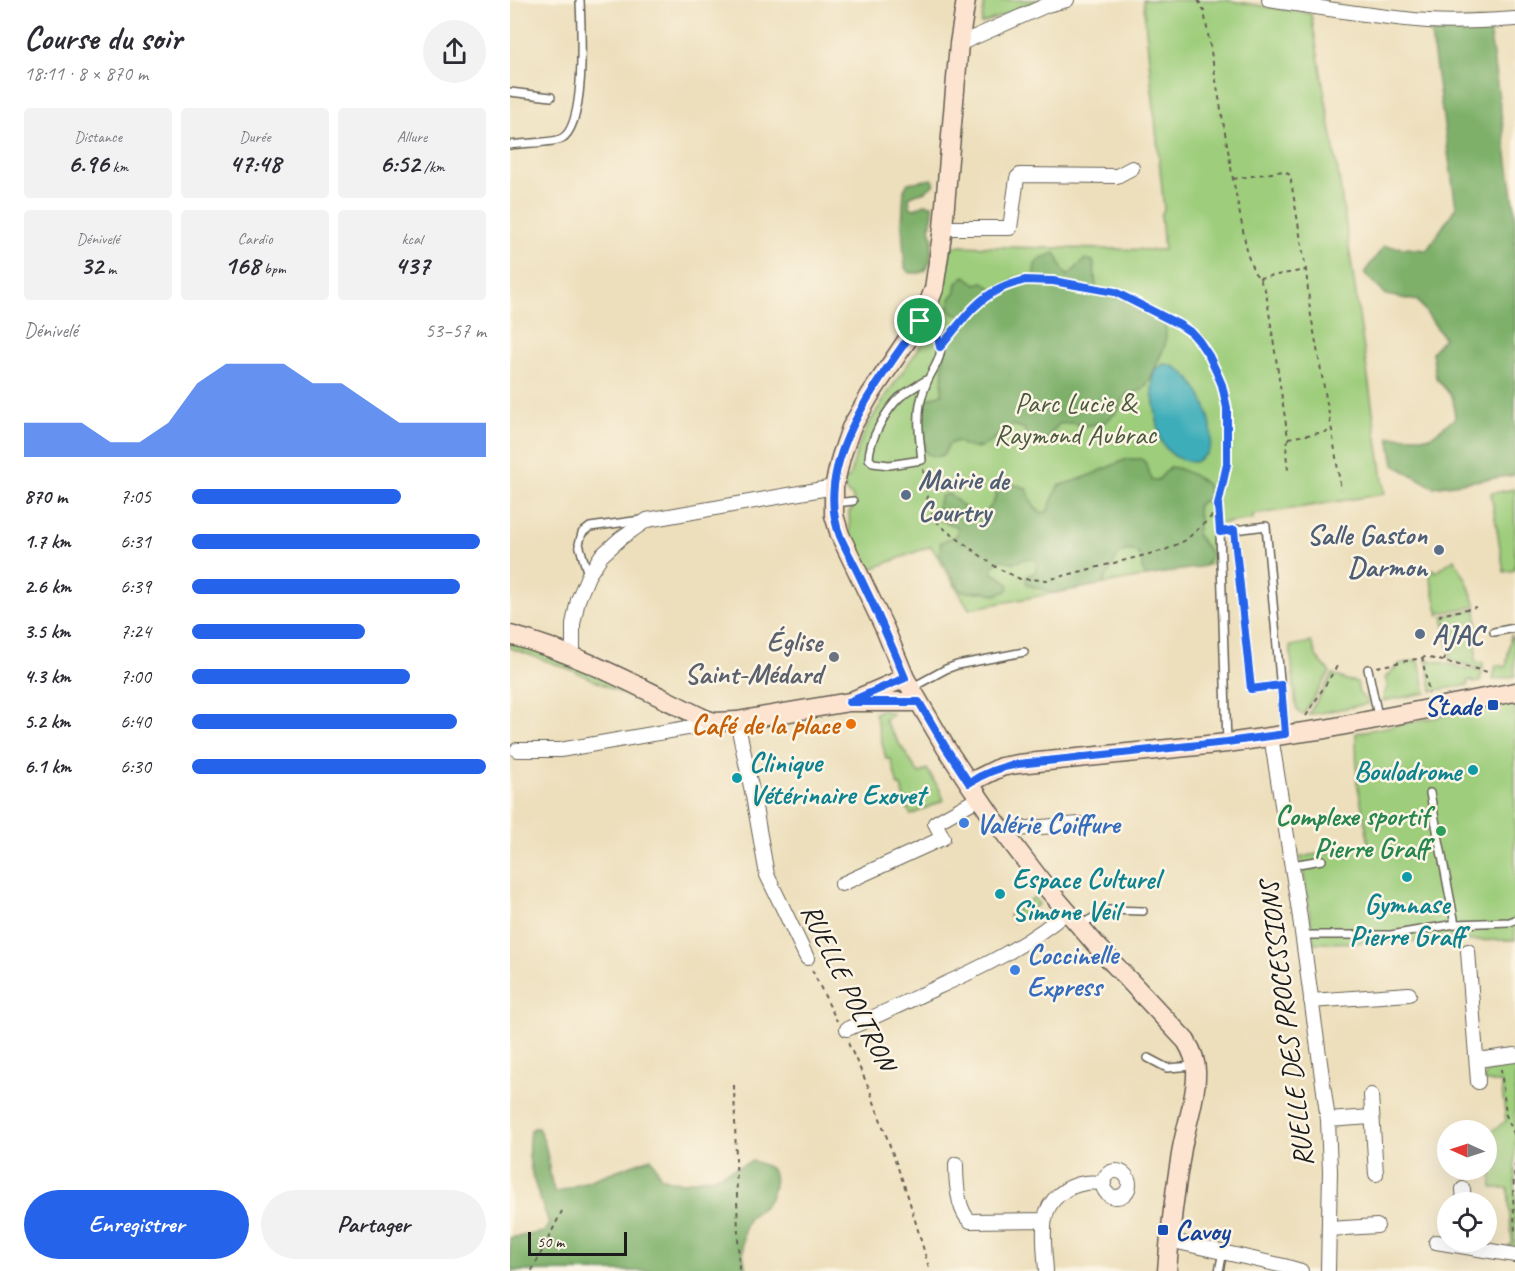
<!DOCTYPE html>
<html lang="fr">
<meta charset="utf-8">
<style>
:root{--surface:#fff;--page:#f2f2f3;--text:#2b2b33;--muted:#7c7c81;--accent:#2563eb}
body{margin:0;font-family:Caveat,sans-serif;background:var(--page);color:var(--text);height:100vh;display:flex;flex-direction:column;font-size:22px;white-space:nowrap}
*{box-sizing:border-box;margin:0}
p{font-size:20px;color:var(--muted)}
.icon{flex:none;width:33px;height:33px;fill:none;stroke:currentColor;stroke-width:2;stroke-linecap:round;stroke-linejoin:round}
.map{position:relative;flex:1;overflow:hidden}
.sheet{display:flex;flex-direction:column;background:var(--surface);width:510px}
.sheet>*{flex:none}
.needle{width:39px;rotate:273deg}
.buttons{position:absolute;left:927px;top:1120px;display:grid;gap:12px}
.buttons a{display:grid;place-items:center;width:60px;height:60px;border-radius:50%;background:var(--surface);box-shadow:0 6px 24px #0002;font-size:30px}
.scale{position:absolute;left:18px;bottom:15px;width:99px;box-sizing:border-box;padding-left:6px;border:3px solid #1c1c1c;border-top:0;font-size:16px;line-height:21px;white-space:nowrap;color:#1c1c1c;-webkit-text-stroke:4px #fcf5e5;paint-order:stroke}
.pin{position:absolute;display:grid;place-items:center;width:51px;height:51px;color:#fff;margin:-26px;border:3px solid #fff;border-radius:50%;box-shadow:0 2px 6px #0007}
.round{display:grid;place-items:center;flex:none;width:63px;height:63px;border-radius:32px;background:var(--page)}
.summary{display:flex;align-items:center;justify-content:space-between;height:102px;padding:0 24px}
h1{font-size:33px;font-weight:700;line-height:45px}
.stats{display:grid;grid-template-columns:repeat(3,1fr);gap:9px;height:102px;padding:6px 24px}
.stats div{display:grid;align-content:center;border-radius:6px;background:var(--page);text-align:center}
.stats b{font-size:26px;font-weight:700}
.stats small{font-size:16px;font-weight:400}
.stats p{font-size:16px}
.chart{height:168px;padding:12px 24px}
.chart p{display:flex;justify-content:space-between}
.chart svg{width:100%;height:108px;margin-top:6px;fill:var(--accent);opacity:.7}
.primary-button{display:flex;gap:12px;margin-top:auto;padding:12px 24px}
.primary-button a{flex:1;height:69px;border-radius:36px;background:var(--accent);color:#fff;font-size:24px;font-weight:700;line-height:69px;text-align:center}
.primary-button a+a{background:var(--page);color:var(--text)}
ul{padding:0 24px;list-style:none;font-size:20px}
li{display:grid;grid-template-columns:96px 72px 1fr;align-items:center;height:45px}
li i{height:15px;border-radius:8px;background:var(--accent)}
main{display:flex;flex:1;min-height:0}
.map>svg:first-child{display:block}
</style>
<main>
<section class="sheet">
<div class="summary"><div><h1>Course du soir</h1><p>18:11 · 8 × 870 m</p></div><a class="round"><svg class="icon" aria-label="share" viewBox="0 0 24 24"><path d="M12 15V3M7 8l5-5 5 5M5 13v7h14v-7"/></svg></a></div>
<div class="stats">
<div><p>Distance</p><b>6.96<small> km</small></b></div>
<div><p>Durée</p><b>47:48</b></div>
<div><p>Allure</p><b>6:52<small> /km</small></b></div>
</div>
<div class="stats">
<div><p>Dénivelé</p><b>32<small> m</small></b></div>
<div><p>Cardio</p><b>168<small> bpm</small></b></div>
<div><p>kcal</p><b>437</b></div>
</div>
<div class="chart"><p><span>Dénivelé</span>53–57 m</p>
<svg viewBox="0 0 160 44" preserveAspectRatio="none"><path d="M0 44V30L10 30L20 30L30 38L40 38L50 30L60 14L70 6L80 6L90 6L100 14L110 14L120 22L130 30L140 30L150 30L160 30V44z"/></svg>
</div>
<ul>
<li><b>870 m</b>7:05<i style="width:71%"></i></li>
<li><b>1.7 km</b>6:31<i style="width:98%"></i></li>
<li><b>2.6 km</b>6:39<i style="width:91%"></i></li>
<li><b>3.5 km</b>7:24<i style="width:59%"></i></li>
<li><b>4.3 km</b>7:00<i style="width:74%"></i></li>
<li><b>5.2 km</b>6:40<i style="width:90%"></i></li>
<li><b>6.1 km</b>6:30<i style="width:100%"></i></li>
</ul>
<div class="primary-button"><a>Enregistrer</a><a>Partager</a></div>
</section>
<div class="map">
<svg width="1005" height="1271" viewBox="0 0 1005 1271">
<rect width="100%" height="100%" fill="#fcf5e5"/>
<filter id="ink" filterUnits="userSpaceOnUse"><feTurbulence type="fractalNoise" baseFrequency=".0167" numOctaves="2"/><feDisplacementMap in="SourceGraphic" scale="12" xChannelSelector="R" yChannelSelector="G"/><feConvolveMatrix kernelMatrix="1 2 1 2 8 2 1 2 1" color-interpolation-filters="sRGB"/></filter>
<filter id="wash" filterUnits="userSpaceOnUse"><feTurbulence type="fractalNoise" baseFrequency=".008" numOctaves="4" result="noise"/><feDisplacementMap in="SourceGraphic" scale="24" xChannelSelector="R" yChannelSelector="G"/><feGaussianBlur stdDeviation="1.35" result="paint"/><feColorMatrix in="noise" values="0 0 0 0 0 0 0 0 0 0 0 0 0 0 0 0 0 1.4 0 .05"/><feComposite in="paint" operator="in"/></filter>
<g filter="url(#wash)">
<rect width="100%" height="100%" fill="#eddfbc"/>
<!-- green -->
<path fill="#9ecd7b" stroke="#5d744c" stroke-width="1.5" d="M475 0H532L471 24Z
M633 0H716L801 14 829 178 875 494 743 515V519L708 524 707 563 459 609 421 546 356 571 340 535 339 512 343 507V497L336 492 334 479 339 478 348 447 357 427 375 397 428 321 441 246 654 250 651 216 654 209Z
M1005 489V570L994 572 981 493Z
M944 559 956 579 966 606 929 613V616L919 572 923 569 926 572Z
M966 609 968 634 965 661 973 663V669L941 661 933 616Z
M1001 634 1004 644H1005V676L983 680 986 665 996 667Z
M0 640 18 645 175 716V722L173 724 164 718 62 670 0 648Z
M801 642 807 657 820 672 793 715 789 713 786 706 780 646Z
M916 659 972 672 970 682 963 683 962 680H958V685L922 691Z
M908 660 909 661 916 693 873 701C872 691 881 690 875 678L889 664Z
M823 674 836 680 847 682 849 693 857 700 858 704 798 715Z
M1005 702V940L804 943 791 857 859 844 847 782 846 733Z
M371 710 382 713 383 714 374 720 409 774 417 769 430 790 434 800 401 815 396 806 391 786H388L381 759H376L365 713Z
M524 897 529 904 503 922 499 916Z
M1005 1063V1248L997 1247 1002 1243 998 1188H982L979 1133 996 1121 991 1082H974C974 1076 976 1072 981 1068Z"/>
<!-- forest -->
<path fill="#7eb06b" stroke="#4d6644" stroke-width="1.5" d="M919 21H978L1005 211V475L923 487 884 465 879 437H920L945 418 943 398 926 378 922 352 934 338 908 301 876 295 854 273 874 246 917 250 946 207Z
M422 179 424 184 416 191 405 194 399 197 400 207 404 209 415 204 422 205 423 212 420 228 423 238 420 262 416 270 410 273H399L395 268 392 226 394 190 398 183Z
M545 253C551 260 550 270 558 276L575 259 583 261C586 272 584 284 588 295L592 296 597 294C612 300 617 295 626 312L648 316 654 320 656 331 655 345 640 380 632 390 617 394 612 400 608 411 594 423 574 426 564 423 549 424 536 439 523 445 516 439 515 429 503 425C483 437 470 459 447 441L439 444 434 454C427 458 421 457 415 452L412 415 416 400 432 394 433 362 436 333 442 328 452 327 456 322 452 316 444 314 439 309 440 299 446 291C446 283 448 280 455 276L466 284 474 282C486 291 483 297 500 290L502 280C508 276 512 275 519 277L523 284 525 282C522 261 526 260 545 253Z
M617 459H631L635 462 642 480H648L660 467C669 467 691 478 697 485 700 490 700 494 698 500L691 502 687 507 689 518 687 535 699 551 700 558 695 566 637 576C631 571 632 569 632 562 632 559 629 555 627 552 612 547 608 554 602 567 599 573 595 578 593 584L544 593 518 585 516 582V576L524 573 527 568 526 561C521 558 516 558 511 560 509 561 508 562 506 562 494 564 494 553 482 568L483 573 495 580 499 586 497 591 485 595 475 592H457L450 590 429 553 431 542 446 536 448 530 446 526 431 521C427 512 427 506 431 496L438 494C447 499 453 508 462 513 477 521 485 500 488 489 500 483 505 483 517 489 520 498 523 507 531 513L537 512 548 486 576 477Z
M24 1128H28C41 1149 36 1171 45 1193L141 1158 151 1177 162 1181 175 1182 206 1176 242 1161C248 1163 259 1165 263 1172 267 1181 262 1197 256 1204 250 1212 239 1213 236 1224 230 1239 233 1255 236 1271H0V1238L34 1232 39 1223C28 1193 14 1163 20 1131Z"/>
<!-- water -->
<path fill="#3dadb9" stroke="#2c646a" stroke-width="1.5" d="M654 364C684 365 710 424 699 450 697 455 690 459 685 462 669 462 656 453 650 438L642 392 643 376 645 369Z"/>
</g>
<g filter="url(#ink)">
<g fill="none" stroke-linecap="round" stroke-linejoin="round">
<defs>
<path id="lane" d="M0 92 41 97
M0 145C11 143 43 143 51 139 77 126 71 27 70 0
M411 321C416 326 424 331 427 338 437 353 423 368 417 382 414 389 412 396 410 404 407 423 410 441 412 460L379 465 363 463 359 459C359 440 376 410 390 397 399 390 408 385 418 379
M326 503 343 501
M724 530 741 689 771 685
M78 575 69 544 72 533 80 527 131 520
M984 632 1005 628
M858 669 868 716
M403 687 436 669 447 665 514 652
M717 743 710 532 756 526 775 734
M920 793 945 924
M782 865 812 860
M570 925 597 910 633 911
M793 935H881L945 924 1000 922 1005 920
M638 1058 657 1068 684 1066
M709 1271 713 1252"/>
<path id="street" d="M759 0C812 8 865 17 918 21 947 23 976 21 1005 19
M449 44 537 5 557 0
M433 228H500L507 178 510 175 607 176 622 168
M63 656V624L68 600 78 576 91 556 111 538 137 520 324 487
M227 721 243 796 257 875 297 958
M761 736 789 911 818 1120 820 1171 818 1271
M7 750H50L183 727 195 719
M493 830 570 824
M332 884 433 838 425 823 469 798
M958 951 968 1082
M801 1001 899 994
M337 1029C367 1016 396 1002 426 988 473 967 518 945 558 911
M967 1060 1005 1055
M861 1095 866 1174
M818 1120 861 1117
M446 1164C446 1181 447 1210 460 1221L534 1220
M593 1184a13 13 0 1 1 26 0a13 13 0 1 1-26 0Z
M953 1189 954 1203
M819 1229 867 1226
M659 1240 774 1266 791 1271
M926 1242 1005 1255
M536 1271C535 1255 532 1234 535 1219 538 1199 556 1186 575 1183 581 1182 588 1183 594 1183"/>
<path id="secondary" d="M456 0 449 44 433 228 424 289 417 307 410 321 360 395 341 428 331 457 324 487V515L330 535 375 629 395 678 436 748 459 783 483 818 531 881 587 946 676 1041C683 1052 687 1063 686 1076 686 1098 676 1126 672 1148 665 1189 660 1230 657 1271
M0 635C68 653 131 688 195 719L205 722 227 721 339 702H409
M344 700 395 678
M459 783 491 767 508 764 717 743 815 729 1005 692"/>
</defs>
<!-- lane casing -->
<use href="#lane" stroke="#656054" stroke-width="10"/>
<!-- street casing -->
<use href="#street" stroke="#656054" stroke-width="16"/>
<!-- secondary casing -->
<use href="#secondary" stroke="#656054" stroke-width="21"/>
<!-- path -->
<path stroke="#656054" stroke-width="2" stroke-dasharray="4.5 4.5" stroke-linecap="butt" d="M688 0 694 11 723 179 738 256 744 272 749 278 756 292 778 438 776 453 778 470
M723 179 774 171 780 175 796 270 800 310 822 431 831 490
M749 278 796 270
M778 438 822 431
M413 469 419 508 426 521 437 531 486 567 510 579 537 580 655 550 676 540 701 517 708 505 715 477 717 464V408L712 385 706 371 699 356 682 333 643 311 605 292 543 281 515 280 486 290 475 298 464 309 437 339
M708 505 709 523
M912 657 919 693
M934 661 937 649 930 615 966 607
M867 667 916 657 978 672
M796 716 829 663
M302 970 327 1021
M338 1043 359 1088 397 1193 420 1271
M991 1069 996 1115 1005 1136
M224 1085 229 1271
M1005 1163 1003 1194 1005 1231
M22 1271 52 1211"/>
<!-- lane -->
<use href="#lane" stroke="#fff" stroke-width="7"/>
<!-- street -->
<use href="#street" stroke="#fff" stroke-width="14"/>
<!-- secondary -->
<use href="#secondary" stroke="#fde4d1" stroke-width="18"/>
</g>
</g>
<g fill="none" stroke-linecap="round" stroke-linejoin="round" filter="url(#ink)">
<defs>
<path id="route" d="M515 280 543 281 605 292 670 325 682 333 689 341 699 356 706 371 712 385 717 408V464L708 505 710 532 724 530 741 689 771 685 775 734 717 742 508 764C490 767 474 773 459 783L436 748 409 702H339L395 678C381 644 366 610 350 577 344 564 336 550 330 536 301 462 371 378 410 321L428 338 430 347C447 328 464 301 488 290 496 285 506 283 515 280Z"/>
</defs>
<!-- route casing -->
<use href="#route" stroke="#fff" stroke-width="12"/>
<!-- route -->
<use href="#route" stroke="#2563eb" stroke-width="8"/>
</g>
<!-- markers -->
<g fill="#5c6f8a" stroke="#fcf5e5" stroke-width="2">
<circle cx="396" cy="495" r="6"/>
<circle cx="929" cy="550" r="6"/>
<circle cx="910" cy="634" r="6"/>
</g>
<circle fill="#6b7280" stroke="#fcf5e5" stroke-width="2" cx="324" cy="657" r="6"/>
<g fill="#1a4fb4" stroke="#fcf5e5" stroke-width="2">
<rect x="977" y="699" width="12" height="12" rx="3"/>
<rect x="647" y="1224" width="12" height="12" rx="3"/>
</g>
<circle fill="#e8710a" stroke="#fcf5e5" stroke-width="2" cx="341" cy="724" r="6"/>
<g fill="#0f9aa8" stroke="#fcf5e5" stroke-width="2">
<circle cx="963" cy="770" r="6"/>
<circle cx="227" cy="778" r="6"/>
<circle cx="897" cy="877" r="6"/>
<circle cx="490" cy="894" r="6"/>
</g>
<g fill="#3f7fe0" stroke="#fcf5e5" stroke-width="2">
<circle cx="454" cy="823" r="6"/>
<circle cx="505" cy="970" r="6"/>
</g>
<circle fill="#2e9e5b" stroke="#fcf5e5" stroke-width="2" cx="931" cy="831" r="6"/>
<g text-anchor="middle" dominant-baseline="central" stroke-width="5" stroke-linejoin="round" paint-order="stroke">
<!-- park labels -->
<g font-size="28" fill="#4a5a3d" stroke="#fcf5e5">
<text x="565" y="402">Parc Lucie &amp;<tspan x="565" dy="32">Raymond Aubrac</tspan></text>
</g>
<!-- service labels -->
<g font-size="28" font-weight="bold" fill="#4e5e75" stroke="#fcf5e5" text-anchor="start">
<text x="408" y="479">Mairie de<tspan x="408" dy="32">Courtry</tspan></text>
<text x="917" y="534" text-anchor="end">Salle Gaston<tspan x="917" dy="32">Darmon</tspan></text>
<text x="922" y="634">AJAC</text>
</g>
<!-- worship labels -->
<g font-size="28" font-weight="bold" fill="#5b616d" stroke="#fcf5e5" text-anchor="end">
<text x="312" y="641">Église<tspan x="312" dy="32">Saint-Médard</tspan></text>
</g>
<!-- transit labels -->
<g font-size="28" font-weight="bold" fill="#164399" stroke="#fcf5e5" text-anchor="end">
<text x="971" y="705">Stade</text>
<text x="665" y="1230" text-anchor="start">Cavoy</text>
</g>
<!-- food labels -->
<g font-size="28" font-weight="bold" fill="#c56008" stroke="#fcf5e5" text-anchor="end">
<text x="329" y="724">Café de la place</text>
</g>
<!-- culture labels -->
<g font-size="28" font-weight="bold" fill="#0d838f" stroke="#fcf5e5" text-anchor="start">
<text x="239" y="762">Clinique<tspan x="239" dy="32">Vétérinaire Exovet</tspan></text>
<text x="951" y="770" text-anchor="end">Boulodrome</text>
<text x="502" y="878">Espace Culturel<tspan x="502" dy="32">Simone Veil</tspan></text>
<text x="897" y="903" text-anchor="middle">Gymnase<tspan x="897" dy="32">Pierre Graff</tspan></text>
</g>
<!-- leisure labels -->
<g font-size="28" font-weight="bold" fill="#27864d" stroke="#fcf5e5" text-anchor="end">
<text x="919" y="815">Complexe sportif<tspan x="919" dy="32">Pierre Graff</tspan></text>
</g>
<!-- shop labels -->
<g font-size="28" font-weight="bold" fill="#366cbe" stroke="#fcf5e5" text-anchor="start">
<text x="466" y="823">Valérie Coiffure</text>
<text x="517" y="954">Coccinelle<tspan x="517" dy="32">Express</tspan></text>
</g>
<!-- street labels -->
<g font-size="28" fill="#1c1c1c" stroke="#fcf5e5">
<text transform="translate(339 987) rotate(64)">RUELLE POLTRON</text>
<text transform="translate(776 1024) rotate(-97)">RUELLE DES PROCESSIONS</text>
</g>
</g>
</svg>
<div class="buttons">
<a><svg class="needle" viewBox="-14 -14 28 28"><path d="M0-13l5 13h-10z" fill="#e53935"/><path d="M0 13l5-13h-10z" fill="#7c7c81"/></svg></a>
<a><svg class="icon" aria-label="locate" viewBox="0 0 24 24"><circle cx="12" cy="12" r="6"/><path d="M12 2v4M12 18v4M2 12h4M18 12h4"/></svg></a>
</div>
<div class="scale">50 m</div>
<div class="pin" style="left:410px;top:321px;background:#1e9e55"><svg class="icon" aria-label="arrive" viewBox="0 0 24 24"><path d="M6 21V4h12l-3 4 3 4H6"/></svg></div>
</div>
</main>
